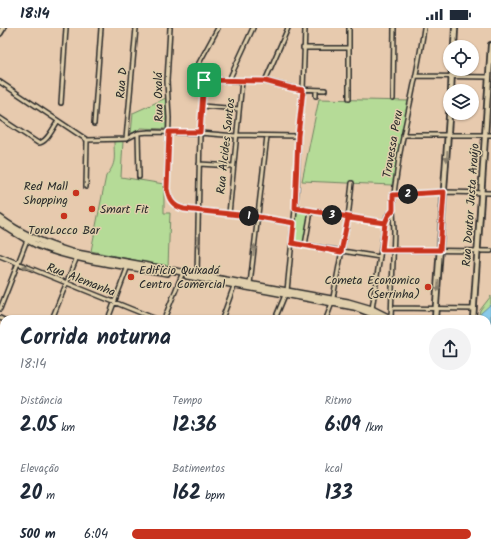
<!DOCTYPE html>
<html lang="pt">
<meta charset="utf-8">
<style>
:root{--surface:#fff;--page:#f2f2f3;--text:#1f2937;--muted:#747a83;--accent:#c8321e}
body{margin:0;font-family:Kalam,sans-serif;background:var(--page);color:var(--text);height:100vh;display:flex;flex-direction:column;font-size:15px;white-space:nowrap}
*{box-sizing:border-box;margin:0}
p{font-size:13px;color:var(--muted)}
.icon{flex:none;width:22px;height:22px;fill:none;stroke:currentColor;stroke-width:2;stroke-linecap:round;stroke-linejoin:round}
.map{position:relative;flex:1;overflow:hidden}
.side{position:absolute;left:0px;top:287px;width:491px;height:242px;display:flex;flex-direction:column;background:var(--surface);border-radius:12px 12px 0 0;box-shadow:0 1px 3px #0004}
.side>*{flex:none}
.controls{position:absolute;left:443px;top:12px;display:grid;gap:8px}
.controls a{display:grid;place-items:center;width:36px;height:36px;border-radius:50%;background:var(--surface);box-shadow:0 1px 3px #0004;font-size:20px}
.pin{position:absolute;display:grid;place-items:center;width:34px;height:34px;color:#fff;margin:-17px;border-radius:8px;box-shadow:0 2px 6px #0006}
.km{position:absolute;width:20px;height:20px;margin:-10px;border-radius:50%;background:#222;color:#fff;font-size:11px;line-height:20px;text-align:center}
.round{display:grid;place-items:center;flex:none;width:42px;height:42px;border-radius:21px;background:var(--page)}
.summary{display:flex;align-items:center;justify-content:space-between;height:68px;padding:0 20px}
h1{font-size:22px;font-weight:700;line-height:30px}
.stats{display:grid;grid-template-columns:repeat(3,1fr);gap:6px;height:68px;padding:4px 20px}
.stats div{display:grid;align-content:center}
.stats b{font-size:20px;font-weight:700}
.stats small{font-size:11px;font-weight:400}
.stats p{font-size:11px}
ul{padding:0 20px;list-style:none;font-size:13px}
li{display:grid;grid-template-columns:64px 48px 1fr;align-items:center;height:30px}
li i{height:10px;border-radius:5px;background:var(--accent)}
.status{display:flex;justify-content:space-between;align-items:center;height:28px;padding:0 20px;background:var(--surface);direction:ltr}
.status svg{height:11px;fill:currentColor}
.map>svg:first-child{display:block}
</style>
<div class="status"><b>18:14</b><svg viewBox="0 0 49 12"><path d="M0 12V9h3v3zM5 12V6h3v6zM10 12V3h3v9zM15 12V0h3v12zM26 1h20v11H26zM47 4h2v5h-2z"/></svg></div>
<div class="map">
<svg width="491" height="529" viewBox="0 0 491 529">
<rect width="100%" height="100%" fill="#e7caae"/>
<filter id="ink" filterUnits="userSpaceOnUse"><feTurbulence type="fractalNoise" baseFrequency=".025" numOctaves="2"/><feDisplacementMap in="SourceGraphic" scale="8" xChannelSelector="R" yChannelSelector="G"/><feConvolveMatrix kernelMatrix="1 2 1 2 8 2 1 2 1" color-interpolation-filters="sRGB"/></filter>
<g filter="url(#ink)">
<!-- green -->
<path fill="#b5db97" stroke="#708361" d="M166 70V101L141 100 131 106 133 85Z
M319 71 409 73 392 157 302 153Z
M114 113H123L121 149 164 156V185H170L168 239 91 223 106 148C117 135 114 130 114 113Z
M298 183 308 184 309 186 304 212 302 214 295 213 294 211 296 184Z
M491 268V326L487 325V291H478L480 282Z
M198 525H243V529H197Z
M253 525H379L378 529H253Z"/>
<!-- water -->
<path fill="#88cae9" stroke="#638a9d" d="M491 276V320H487V291H479L481 285Z"/>
<g fill="none" stroke-linecap="round" stroke-linejoin="round">
<defs>
<path id="street" d="M170 0 167 53 169 90 167 161C169 172 173 178 185 181L258 189 293 195
M349 0V70
M303 20H349
M192 48 218 0
M416 48 489 49
M229 52 253 0
M265 53 288 0
M0 54 87 112
M316 68V62
M393 71 394 0
M61 75 66 0
M202 78 239 81
M0 90 38 115C47 115 53 100 58 93
M94 96 101 0
M138 105 139 149
M237 107 298 108
M403 107H491
M126 111 136 0
M87 112 126 111 138 105 149 104 200 105 236 108
M199 136 233 138
M86 159 87 112
M393 167 444 164 491 165
M295 180 385 195
M229 186 242 53
M292 215 380 229
M305 217 311 183
M382 222 491 223
M0 228 156 291
M197 247 200 105 204 52 265 53 296 61 325 62
M250 256 267 108
M287 263 297 161 298 108 303 62 305 0
M392 280 474 281
M0 281 27 212
M372 281 385 195 387 188 393 182C393 164 397 147 399 130 407 86 418 44 424 0
M0 290 4 292
M52 291 77 229
M108 291 128 238
M164 291 183 244
M222 291 234 258
M275 291 285 267
M326 291 332 275 348 190 352 155
M391 291 394 203 393 182
M0 348 4 349
M0 383 4 373
M0 424 4 413
M0 484H4
M0 521H1
M34 525V529
M86 525V529
M138 525 139 529
M193 529V525
M395 529 396 525
M430 529 431 525"/>
<path id="secondary" d="M0 5 3 0
M454 19 455 0
M451 63 452 41
M435 291 450 75
M473 291 491 17
M246 529V525
M250 529 251 525"/>
<path id="primary" d="M0 190C21 206 45 216 71 224L348 274 372 281 392 291
M0 195C12 203 24 211 37 217 75 233 126 238 167 245
M187 248 354 279 385 291
M487 354 491 355
M487 359 491 360"/>
</defs>
<!-- street casing -->
<use href="#street" stroke="#2b2b2b" stroke-width="6"/>
<!-- secondary casing -->
<use href="#secondary" stroke="#2b2b2b" stroke-width="8"/>
<!-- primary casing -->
<use href="#primary" stroke="#2b2b2b" stroke-width="8"/>
<!-- street -->
<use href="#street" stroke="#e0cfac" stroke-width="3"/>
<!-- secondary -->
<use href="#secondary" stroke="#e0cfac" stroke-width="4.5"/>
<!-- primary -->
<use href="#primary" stroke="#e0cfac" stroke-width="5"/>
</g>
<!-- one-way arrows -->
<defs><path id="oneway-solid" d="M-6-.8H1V-3.2L6.5 0L1 3.2V.8H-6Z"/></defs>
<g fill="#867d6c">
<use href="#oneway-solid" transform="translate(447 128) rotate(93)"/>
<use href="#oneway-solid" transform="translate(198 214) rotate(91)"/>
<use href="#oneway-solid" transform="translate(254 222) rotate(-83)"/>
<use href="#oneway-solid" transform="translate(28 240) rotate(-158)"/>
<use href="#oneway-solid" transform="translate(438 258) rotate(94)"/>
</g>
</g>
<g fill="none" stroke-linecap="round" stroke-linejoin="round" filter="url(#ink)">
<defs>
<path id="route" d="M204 52 200 104H169L167 161C169 172 173 178 184 181L258 189 294 195 292 215 341 224 348 190 385 195 388 188 393 182V167L444 164 440 222H382L385 195 295 180 298 108 303 62 291 60 265 53 204 52"/>
</defs>
<!-- route casing -->
<use href="#route" stroke="#fff" stroke-width="8"/>
<!-- route -->
<use href="#route" stroke="#c8321e" stroke-width="5"/>
</g>
<!-- markers -->
<g fill="#c8321e" stroke="#e0cfac" stroke-width="1.5">
<circle cx="76" cy="165" r="4"/>
<circle cx="92" cy="181" r="4"/>
<circle cx="64" cy="188" r="4"/>
<circle cx="131" cy="249" r="4"/>
<circle cx="428" cy="259" r="4"/>
</g>
<g text-anchor="middle" dominant-baseline="central" stroke-width="3" stroke-linejoin="round" paint-order="stroke">
<!-- street labels -->
<g font-size="12" fill="#2b2b2b" stroke="#e0cfac">
<text transform="translate(122 55) rotate(-85)">Rua D</text>
<text transform="translate(159 69) rotate(-91)">Rua Oxalá</text>
<text transform="translate(393 116) rotate(-80)">Travessa Peru</text>
<text transform="translate(226 118) rotate(-84)">Rua Alcides Santos</text>
<text transform="translate(471 177) rotate(-86)">Rua Doutor Justa Araújo</text>
<text transform="translate(81 252) rotate(21)">Rua Alemanha</text>
</g>
<!-- poi labels -->
<g font-size="12" fill="#2b2b2b" stroke="#e0cfac" text-anchor="end">
<text x="68" y="158">Red Mall<tspan x="68" dy="14">Shopping</tspan></text>
<text x="100" y="181" text-anchor="start">Smart Fit</text>
<text x="64" y="202" text-anchor="middle">ToroLocco Bar</text>
<text x="139" y="242" text-anchor="start">Edifício Quixadá<tspan x="139" dy="14">Centro Comercial</tspan></text>
<text x="420" y="252">Cometa Economico<tspan x="420" dy="14">(Serrinha)</tspan></text>
</g>
</g>
</svg>
<div class="controls">
<a><svg class="icon" aria-label="locate" viewBox="0 0 24 24"><circle cx="12" cy="12" r="6"/><path d="M12 2v4M12 18v4M2 12h4M18 12h4"/></svg></a>
<a><svg class="icon" aria-label="layers" viewBox="0 0 24 24"><path d="M12 4l9 5-9 5-9-5zM3 14l9 5 9-5"/></svg></a>
</div>
<div class="pin" style="left:204px;top:52px;background:#1e9e55"><svg class="icon" aria-label="arrive" viewBox="0 0 24 24"><path d="M6 21V4h12l-3 4 3 4H6"/></svg></div>
<b class="km" style="left:249px;top:188px">1</b>
<b class="km" style="left:408px;top:166px">2</b>
<b class="km" style="left:332px;top:187px">3</b>
<section class="side">
<div class="summary"><div><h1>Corrida noturna</h1><p>18:14</p></div><a class="round"><svg class="icon" aria-label="share" viewBox="0 0 24 24"><path d="M12 15V3M7 8l5-5 5 5M5 13v7h14v-7"/></svg></a></div>
<div class="stats">
<div><p>Distância</p><b>2.05<small> km</small></b></div>
<div><p>Tempo</p><b>12:36</b></div>
<div><p>Ritmo</p><b>6:09<small> /km</small></b></div>
</div>
<div class="stats">
<div><p>Elevação</p><b>20<small> m</small></b></div>
<div><p>Batimentos</p><b>162<small> bpm</small></b></div>
<div><p>kcal</p><b>133</b></div>
</div>
<ul>
<li><b>500 m</b>6:04<i style="width:100%"></i></li>
</ul>
</section>
</div>
